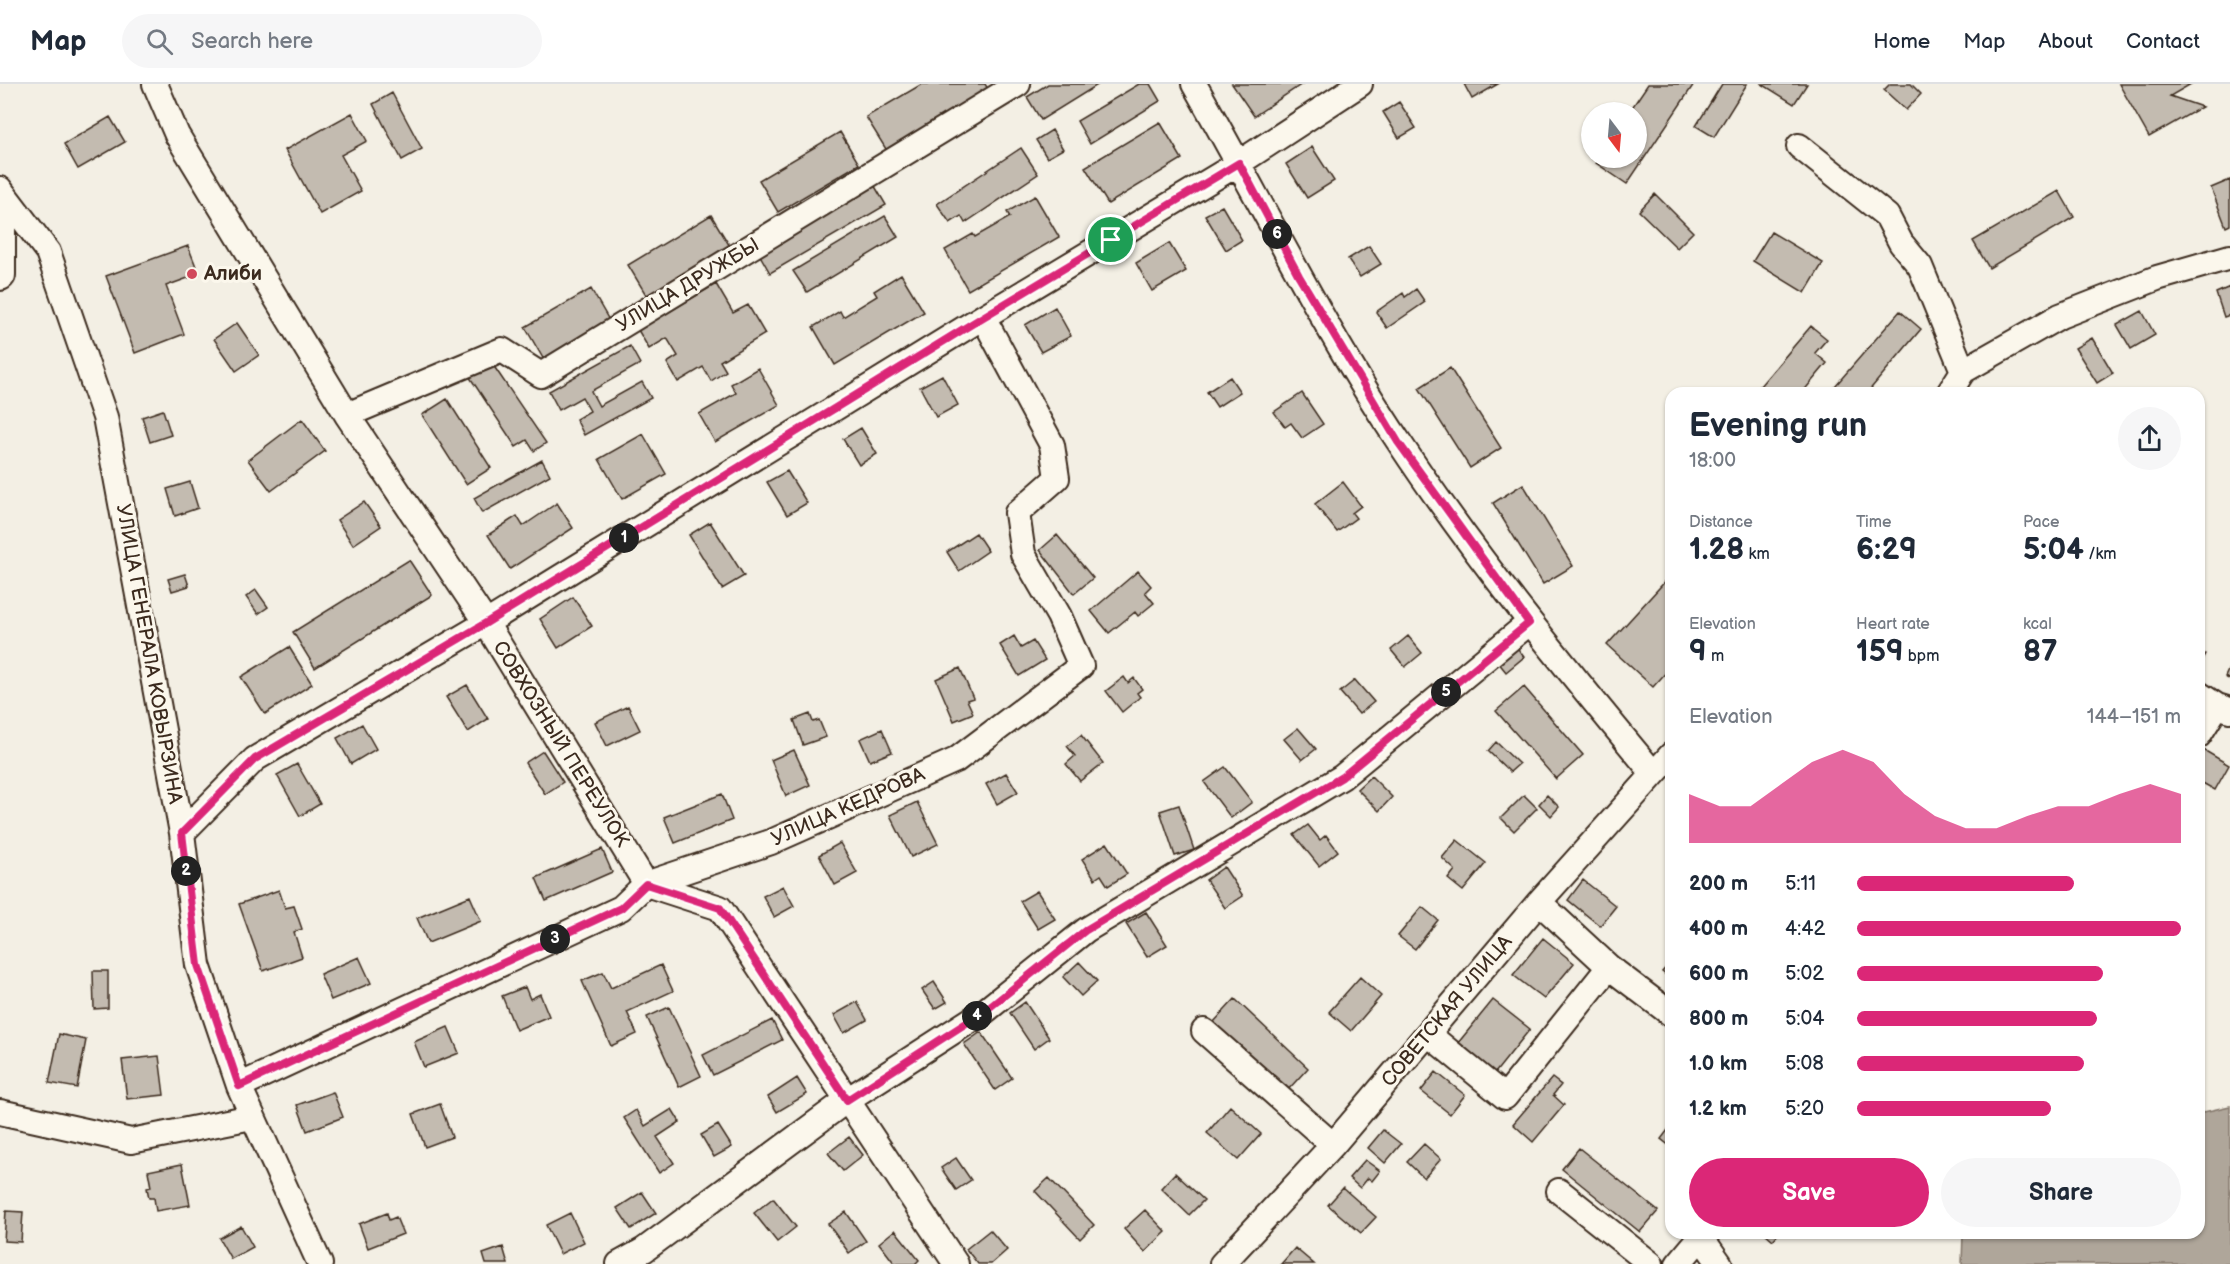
<!DOCTYPE html>
<meta charset="utf-8">
<style>
:root{--surface:#fff;--page:#f6f6f7;--text:#1f2937;--muted:#747a83;--line:#e0e1e3;--accent:#db2777}
body{margin:0;font-family:"Balsamiq Sans",sans-serif;background:var(--page);color:var(--text);height:100vh;display:flex;flex-direction:column;font-size:22px;white-space:nowrap}
*{box-sizing:border-box;margin:0}
p{font-size:20px;color:var(--muted)}
.icon{flex:none;width:33px;height:33px;fill:none;stroke:currentColor;stroke-width:2;stroke-linecap:round;stroke-linejoin:round}
.map{position:relative;flex:1;overflow:hidden}
.sheet{position:absolute;left:1665px;top:303px;width:540px;height:852px;display:flex;flex-direction:column;background:var(--surface);border-radius:18px;box-shadow:0 2px 4px #0004}
.sheet>*{flex:none}
.needle{width:39px;rotate:164deg}
.buttons{position:absolute;left:1581px;top:18px;display:grid;gap:12px}
.buttons a{display:grid;place-items:center;width:66px;height:66px;border-radius:50%;background:var(--surface);box-shadow:0 2px 4px #0004;font-size:30px}
.pin{position:absolute;display:grid;place-items:center;width:51px;height:51px;color:#fff;margin:-26px;border:3px solid #fff;border-radius:50%;box-shadow:0 2px 6px #0007}
.km{position:absolute;width:30px;height:30px;margin:-15px;border-radius:50%;background:#222;color:#fff;font-size:16px;line-height:30px;text-align:center}
.round{display:grid;place-items:center;flex:none;width:63px;height:63px;border-radius:32px;background:var(--page)}
.head{display:flex;align-items:center;justify-content:space-between;height:102px;padding:0 24px}
h1{font-size:33px;font-weight:700;line-height:45px}
.stats{display:grid;grid-template-columns:repeat(3,1fr);gap:9px;height:102px;padding:6px 24px}
.stats div{display:grid;align-content:center}
.stats b{font-size:30px;font-weight:700}
.stats small{font-size:16px;font-weight:400}
.stats p{font-size:16px}
.chart{height:168px;padding:12px 24px}
.chart p{display:flex;justify-content:space-between}
.chart svg{width:100%;height:108px;margin-top:6px;fill:var(--accent);opacity:.7}
.action{display:flex;gap:12px;margin-top:auto;padding:12px 24px}
.action a{flex:1;height:69px;border-radius:36px;background:var(--accent);color:#fff;font-size:24px;font-weight:700;line-height:69px;text-align:center}
.action a+a{background:var(--page);color:var(--text)}
ul{padding:0 24px;list-style:none;font-size:20px}
li{display:grid;grid-template-columns:96px 72px 1fr;align-items:center;height:45px}
li i{height:15px;border-radius:8px;background:var(--accent)}
header{display:flex;align-items:center;gap:36px;box-sizing:border-box;height:84px;padding:0 30px;background:var(--surface);border-bottom:2px solid var(--line)}
header strong{font-size:28px}
nav{display:flex;gap:33px;margin-inline-start:auto;font-size:21px}
.search{width:420px;height:54px;background:var(--page);display:flex;align-items:center;gap:15px;box-sizing:border-box;padding:0 21px;border-radius:33px;color:var(--muted);font-size:22px}
.map>svg:first-child{display:block}
</style>
<header>
<strong>Map</strong>
<div class="search"><svg class="icon" aria-label="search" viewBox="0 0 24 24"><circle cx="10" cy="10" r="6"/><path d="M15 15l6 6"/></svg>Search here</div>
<nav><a>Home</a><a>Map</a><a>About</a><a>Contact</a></nav>
</header>
<div class="map">
<svg width="2230" height="1180" viewBox="0 0 2230 1180">
<rect width="100%" height="100%" fill="#f3efe4"/>
<filter id="ink" filterUnits="userSpaceOnUse"><feTurbulence type="fractalNoise" baseFrequency=".0167" numOctaves="2"/><feDisplacementMap in="SourceGraphic" scale="12" xChannelSelector="R" yChannelSelector="G"/><feConvolveMatrix kernelMatrix="1 2 1 2 8 2 1 2 1" color-interpolation-filters="sRGB"/></filter>
<g filter="url(#ink)">
<!-- water -->
<path fill="#afa69a" stroke="#817468" stroke-width="1.5" d="M2230 1022V1180H1962L1963 1149H2199V1029Z"/>
<!-- building -->
<path fill="#c3bbb0" stroke="#3b2a1e" stroke-width="1.5" d="M922 0H985L991 10 889 70 866 33Z
M1048 0H1099L1041 36 1027 13Z
M1139 0H1150L1160 17 1090 60 1077 37Z
M1232 0H1302L1254 32Z
M1464 0H1498L1472 15Z
M1648 0H1694L1627 100 1596 79 1599 74H1636V28H1629Z
M1722 0H1747L1714 53 1696 42Z
M1762 0H1807L1794 20Z
M1890 0H1911L1921 10 1906 26 1884 6Z
M2119 0H2191L2170 12 2202 23 2149 53Z
M392 9 422 65 402 76 373 20Z
M1399 18 1416 44 1399 54 1383 28Z
M352 29 367 57 341 71 361 107 320 130 285 66Z
M110 33 125 58 78 85 64 60Z
M1160 38 1182 75 1108 120 1085 83Z
M1052 46 1063 65 1047 74 1036 56Z
M840 48 859 80 778 128 759 96Z
M1312 63 1334 97 1307 114 1286 80Z
M1021 64 1038 90 965 139 961 132 950 139 937 120Z
M2230 96V141L2226 143 2211 104Z
M873 99 886 121 770 189 757 166Z
M2059 107 2074 133 1989 184 1973 157Z
M1655 110 1693 148 1677 164 1639 127Z
M1035 112 1059 153 968 206 945 166 973 150 975 153 1010 133 1007 128Z
M1222 122 1242 156 1226 166 1205 131Z
M711 131 731 164 648 214 628 181Z
M885 132 898 153 807 208 793 187Z
M1771 148 1823 179 1805 209 1753 177Z
M1169 159 1186 187 1152 207 1136 179Z
M188 162 199 190 166 202 184 250 135 269 106 192Z
M1369 162 1381 180 1360 193 1348 175Z
M901 190 924 228 835 281 813 243 840 227 843 233 877 212 874 207Z
M716 200 733 229 748 221 765 250 720 277 726 287 711 297 703 283 678 298 667 279 678 272 667 254 649 265 638 246Z
M2230 203V231L2224 233 2216 209Z
M591 205 610 238 544 276 525 243Z
M1416 205 1425 218 1387 244 1376 228 1403 209 1405 213Z
M1055 223 1071 252 1041 268 1025 241Z
M1900 227 1921 245 1867 309H1829Z
M2142 227 2155 251 2131 265 2117 241Z
M237 239 259 271 236 287 214 255Z
M1811 242 1827 255 1815 269 1827 279 1802 309H1754Z
M2092 254 2113 289 2097 299 2075 264Z
M630 262 640 280 591 307 599 322 642 298 651 314 584 351 576 335 590 327 582 313 559 326 549 307Z
M491 278 546 359 534 367 527 356 516 363 469 292Z
M758 284 779 321 715 358 699 330 736 309 731 300Z
M1450 284 1501 364 1470 384 1419 304Z
M942 291 958 321 936 333 920 303Z
M1230 293 1240 308 1217 323 1207 308Z
M1302 309 1323 340 1302 354 1291 339 1285 343 1274 328Z
M447 315 491 384 466 400 422 331Z
M163 326 171 351 150 358 142 333Z
M302 335 325 367 271 407 248 376Z
M861 344 877 370 859 381 843 355Z
M643 350 666 390 622 415 599 375Z
M542 376 550 391 482 429 474 414Z
M787 387 807 419 787 431 767 398Z
M190 398 198 424 175 432 167 405Z
M1343 398 1361 422 1352 429 1356 434 1337 448 1315 420Z
M1523 400 1573 482 1543 500 1493 419Z
M364 418 381 442 353 461 337 436Z
M557 419 573 444 510 485 488 451 517 432 523 442Z
M710 438 744 492 722 505 689 451Z
M976 449 988 467 959 487 947 468Z
M1057 451 1093 494 1074 510 1040 466Z
M409 476 432 511 315 584 293 548Z
M1138 487 1151 502 1145 508 1154 519 1138 532 1135 528 1109 549 1091 527Z
M185 490 189 502 172 507 168 495Z
M1671 491V583L1653 603 1607 561Z
M256 506 268 523 258 530 246 513Z
M573 513 592 542 558 564 540 535Z
M1014 552 1021 564 1033 557 1045 576 1019 592 1000 561Z
M1408 552 1422 569 1405 583 1391 566Z
M1516 562 1524 573 1506 588 1498 578Z
M289 563 312 600 265 630 241 593Z
M2199 566 2205 570 2199 581Z
M2230 582V596L2225 593Z
M960 584 973 614 967 616 973 629 954 637 936 595Z
M1124 593 1128 599 1134 594 1142 605 1137 609 1140 613 1122 628 1106 607Z
M1355 596 1374 618 1359 630 1340 608Z
M467 601 488 635 468 648 446 613Z
M1524 603 1583 671 1556 695 1496 627Z
M628 622 640 646 607 662 595 638Z
M810 630 813 638 819 636 826 653 803 661 794 636Z
M362 640 376 665 351 680 337 654Z
M1298 644 1316 665 1302 676 1284 655Z
M882 645 892 668 870 677 860 655Z
M1081 651 1103 679 1080 697 1066 680 1075 672 1067 662Z
M1496 658 1519 680 1510 688 1488 667Z
M2202 665 2229 681 2215 706 2199 697V671Z
M794 666 810 701 786 712 771 676Z
M543 667 563 698 545 710 525 679Z
M297 680 320 720 300 732 277 691Z
M1225 683 1252 718 1231 734 1204 698Z
M1006 689 1018 708 997 720 986 700Z
M1371 692 1392 713 1379 727 1357 705Z
M722 710 732 736 675 759 664 733Z
M1524 711 1537 724 1514 747 1501 734Z
M1547 711 1559 723 1551 732 1539 720Z
M917 718 938 760 911 773 890 731Z
M1179 721 1194 766 1175 772 1160 727Z
M1308 741 1320 756 1326 751 1338 767 1319 782 1294 751Z
M1457 756 1486 779 1463 807 1448 795 1455 786 1442 774Z
M840 759 857 789 835 801 819 771Z
M1107 759 1127 790 1108 802 1101 791 1095 795 1082 775Z
M602 765 612 788 546 817 536 794Z
M1224 783 1243 812 1225 824 1206 796Z
M1583 796 1616 822 1600 842 1568 816Z
M783 802 794 822 774 833 763 812Z
M279 806 285 824 294 822 302 845 294 848 302 873 263 887 239 820Z
M1037 807 1055 835 1038 845 1020 817Z
M470 812 481 837 428 859 417 834Z
M1422 823 1438 836 1415 865 1398 852Z
M1146 828 1167 861 1147 873 1126 840Z
M1543 854 1574 879 1544 915 1513 891Z
M359 873 371 899 331 916 320 890Z
M1079 878 1097 897 1081 912 1063 893Z
M1671 878V895L1662 888Z
M661 881 673 907 627 928 637 950 611 962 582 897 603 888 611 904Z
M93 887H108V924L94 925Z
M1360 893 1381 912 1351 947 1329 928Z
M934 898 947 918 935 925 922 906Z
M525 903 530 915 540 910 549 932 516 946 502 912Z
M1235 915 1308 984 1286 1008 1213 939Z
M1493 916 1530 945 1495 989 1458 959Z
M857 918 867 936 844 949 834 931Z
M1025 918 1049 954 1034 965 1010 929Z
M669 923 701 992 679 1003 647 933Z
M772 936 782 956 713 991 703 971Z
M448 943 459 969 424 983 414 958Z
M981 948 1012 994 995 1006 964 960Z
M59 950 86 956 77 1004 49 999Z
M159 972 164 1011 127 1015 122 976Z
M1436 988 1465 1011 1450 1030 1421 1007Z
M797 994 807 1010 777 1028 768 1013Z
M1552 994 1561 1001 1553 1011 1564 1021 1533 1058 1513 1040Z
M333 1008 343 1033 307 1047 297 1021Z
M440 1020 452 1053 425 1063 413 1030Z
M1230 1022 1261 1050 1238 1076 1207 1049Z
M672 1025 680 1038 657 1053 674 1079 659 1089 624 1034 636 1026 645 1042Z
M718 1041 732 1063 714 1073 701 1051Z
M1671 1042V1063L1661 1055Z
M1383 1046 1401 1060 1385 1079 1368 1064Z
M849 1053 863 1071 843 1087 828 1069Z
M1424 1060 1441 1075 1424 1094 1407 1078Z
M1579 1064 1658 1127 1640 1148 1562 1085Z
M956 1074 971 1096 956 1106 941 1084Z
M1365 1076 1380 1087 1372 1097 1368 1094 1360 1104 1349 1094Z
M182 1080 190 1121 156 1127 154 1114H149L147 1104 151 1103 148 1087Z
M1175 1089 1204 1116 1189 1131 1161 1104Z
M1049 1094 1094 1141 1080 1155 1035 1107Z
M1343 1104 1376 1133 1361 1149 1328 1121Z
M642 1108 656 1129 631 1145 617 1124Z
M773 1114 796 1143 777 1158 754 1129Z
M1145 1126 1166 1148 1145 1168 1124 1145Z
M6 1127 23 1128 21 1158 4 1157Z
M846 1128 866 1157 849 1169 828 1140Z
M387 1129 389 1136 396 1133 403 1150 368 1164 359 1140Z
M570 1129 584 1158 560 1170 546 1141Z
M241 1142 253 1163 231 1175 219 1154Z
M895 1146 919 1176 915 1180H895L879 1159Z
M990 1146 1007 1166 991 1180H978L966 1165Z
M1765 1149H1779L1773 1156Z
M503 1163 508 1180H486L483 1170Z
M1295 1164 1314 1180H1281Z"/>
<g fill="none" stroke-linecap="round" stroke-linejoin="round">
<defs>
<path id="minor" d="M155 0 177 51 347 331 486 539 646 800 720 824 956 1180
M1194 0C1262 119 1323 244 1399 358 1476 474 1564 582 1653 689
M1799 62 1887 132 1901 159 1920 182 1963 287
M0 105 48 168 105 333 182 749 198 881 239 1002 320 1180
M1949 309 1963 287 2060 232 2157 194 2230 173
M347 331 502 266 541 291 1018 0
M2199 610 2217 622 2230 626
M2199 651 2217 622
M182 749 255 675 486 539 983 233 1239 79 1360 0
M1539 818 1609 883 1671 930
M1204 947 1333 1061
M1428 950 1505 1013 1609 883
M239 1002 621 824 646 800 771 758 956 676 1081 582 1059 532 1023 470 1017 429 1057 394 1052 361 983 233
M0 1028 131 1057 252 1033
M1559 1107 1651 1180
M1701 1153 1720 1180
M619 1180 644 1166 847 1016 985 927 1086 846 1342 693 1529 539
M1222 1180 1333 1061 1539 818 1671 671
M1678 1180 1704 1149"/>
<path id="major" d="M0 135V191"/>
</defs>
<!-- minor casing -->
<use href="#minor" stroke="#3b2a1e" stroke-width="28"/>
<!-- major casing -->
<use href="#major" stroke="#3b2a1e" stroke-width="34"/>
<!-- minor -->
<use href="#minor" stroke="#fbf7ec" stroke-width="24"/>
<!-- major -->
<use href="#major" stroke="#fbf7ec" stroke-width="30"/>
</g>
</g>
<g fill="none" stroke-linecap="round" stroke-linejoin="round" filter="url(#ink)">
<defs>
<path id="route" d="M1239 79 1299 192 1398 358 1529 539 1342 693 1086 846 985 927 847 1016 720 824 646 800 621 824 239 1002 198 881 182 749 255 675 486 539 983 233Z"/>
</defs>
<!-- route casing -->
<use href="#route" stroke="#fff" stroke-width="12"/>
<!-- route -->
<use href="#route" stroke="#db2777" stroke-width="8"/>
</g>
<!-- markers -->
<circle fill="#d1495b" stroke="#fbf7ec" stroke-width="2" cx="192" cy="190" r="6"/>
<g text-anchor="middle" dominant-baseline="central" stroke-width="6" stroke-linejoin="round" paint-order="stroke">
<!-- poi labels -->
<g font-size="20" font-weight="bold" fill="#3b2a1e" stroke="#fbf7ec" text-anchor="start">
<text x="204" y="190">Алиби</text>
</g>
<!-- street labels -->
<g font-size="20" fill="#3b2a1e" stroke="#fbf7ec">
<text transform="translate(688 201) rotate(-31)">УЛИЦА ДРУЖБЫ</text>
<text transform="translate(149 570) rotate(80)">УЛИЦА ГЕНЕРАЛА КОВЫРЗИНА</text>
<text transform="translate(561 660) rotate(58)">СОВХОЗНЫЙ ПЕРЕУЛОК</text>
<text transform="translate(848 723) rotate(-24)">УЛИЦА КЕДРОВА</text>
<text transform="translate(1447 927) rotate(-50)">СОВЕТСКАЯ УЛИЦА</text>
</g>
</g>
</svg>
<div class="buttons">
<a><svg class="needle" viewBox="-14 -14 28 28"><path d="M0-13l5 13h-10z" fill="#e53935"/><path d="M0 13l5-13h-10z" fill="#747a83"/></svg></a>
</div>
<div class="pin" style="left:1111px;top:156px;background:#1e9e55"><svg class="icon" aria-label="arrive" viewBox="0 0 24 24"><path d="M6 21V4h12l-3 4 3 4H6"/></svg></div>
<b class="km" style="left:624px;top:454px">1</b>
<b class="km" style="left:186px;top:787px">2</b>
<b class="km" style="left:555px;top:855px">3</b>
<b class="km" style="left:977px;top:932px">4</b>
<b class="km" style="left:1446px;top:608px">5</b>
<b class="km" style="left:1277px;top:150px">6</b>
<section class="sheet">
<div class="head"><div><h1>Evening run</h1><p>18:00</p></div><a class="round"><svg class="icon" aria-label="share" viewBox="0 0 24 24"><path d="M12 15V3M7 8l5-5 5 5M5 13v7h14v-7"/></svg></a></div>
<div class="stats">
<div><p>Distance</p><b>1.28<small> km</small></b></div>
<div><p>Time</p><b>6:29</b></div>
<div><p>Pace</p><b>5:04<small> /km</small></b></div>
</div>
<div class="stats">
<div><p>Elevation</p><b>9<small> m</small></b></div>
<div><p>Heart rate</p><b>159<small> bpm</small></b></div>
<div><p>kcal</p><b>87</b></div>
</div>
<div class="chart"><p><span>Elevation</span>144–151 m</p>
<svg viewBox="0 0 160 44" preserveAspectRatio="none"><path d="M0 44V24L10 29L20 29L30 20L40 11L50 6L60 11L70 24L80 33L90 38L100 38L110 33L120 29L130 29L140 24L150 20L160 24V44z"/></svg>
</div>
<ul>
<li><b>200 m</b>5:11<i style="width:67%"></i></li>
<li><b>400 m</b>4:42<i style="width:100%"></i></li>
<li><b>600 m</b>5:02<i style="width:76%"></i></li>
<li><b>800 m</b>5:04<i style="width:74%"></i></li>
<li><b>1.0 km</b>5:08<i style="width:70%"></i></li>
<li><b>1.2 km</b>5:20<i style="width:60%"></i></li>
</ul>
<div class="action"><a>Save</a><a>Share</a></div>
</section>
</div>
